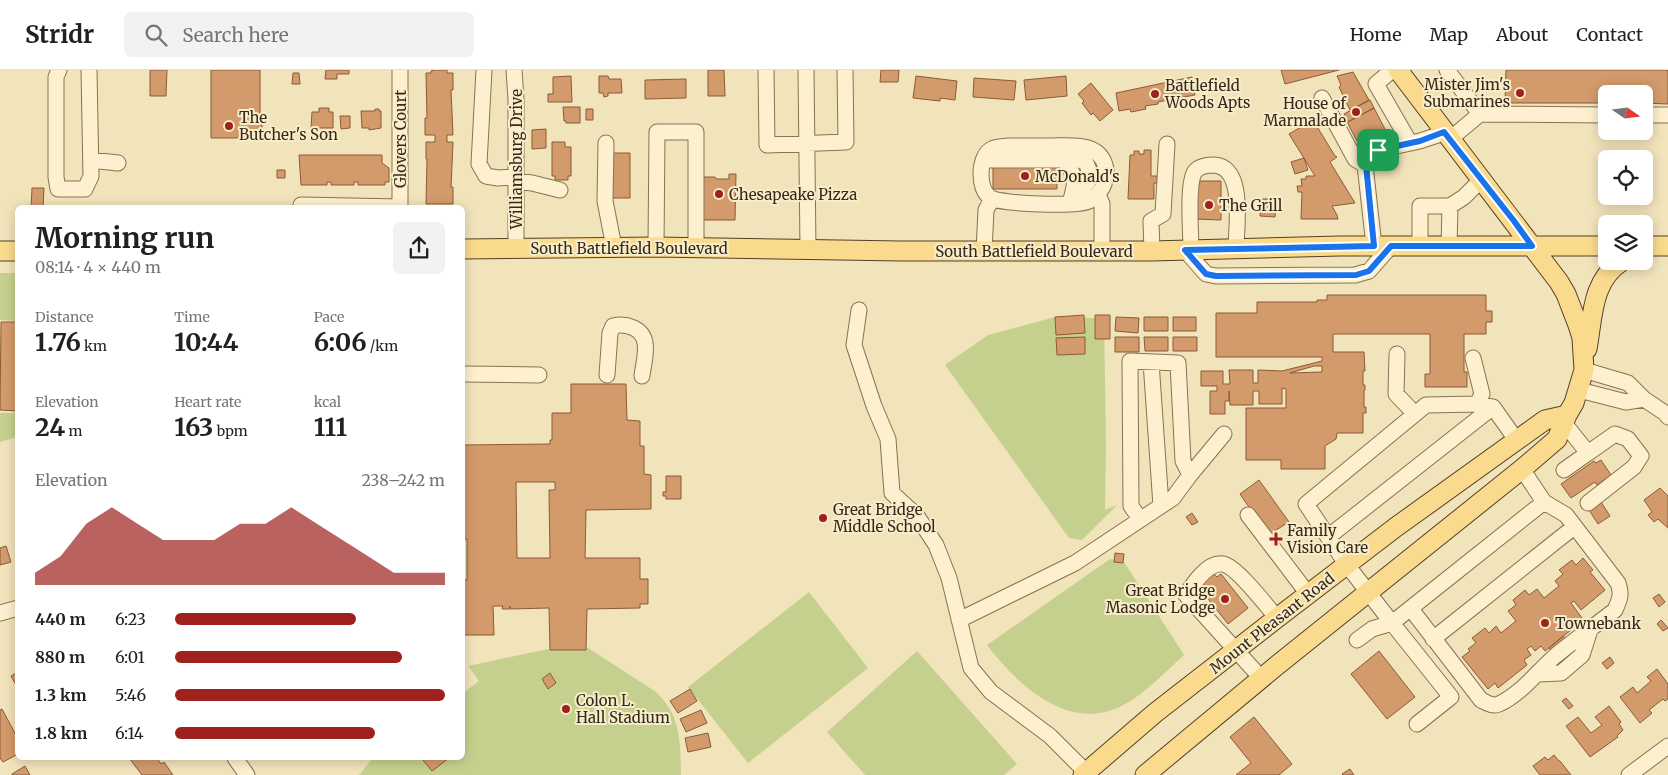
<!DOCTYPE html>
<meta charset="utf-8">
<style>
:root{--surface:#fff;--page:#f2f2f2;--text:#202124;--muted:#757577;--line:#e0e0e0;--accent:#9e211e}
body{margin:0;font-family:Merriweather,serif;background:var(--page);color:var(--text);height:100vh;display:flex;flex-direction:column;font-size:19px;white-space:nowrap}
*{box-sizing:border-box;margin:0}
p{font-size:16px;color:var(--muted)}
.icon{flex:none;width:28px;height:28px;fill:none;stroke:currentColor;stroke-width:2;stroke-linecap:round;stroke-linejoin:round}
.map{position:relative;flex:1;overflow:hidden}
.side{position:absolute;left:15px;top:135px;width:450px;height:555px;display:flex;flex-direction:column;background:var(--surface);border-radius:8px;box-shadow:0 2px 12px #0003}
.side>*{flex:none}
.needle{width:32px;rotate:104deg}
.tools{position:absolute;left:1598px;top:15px;display:grid;gap:10px}
.tools a{display:grid;place-items:center;width:55px;height:55px;border-radius:8px;background:var(--surface);box-shadow:0 2px 12px #0003;font-size:25px}
.pin{position:absolute;display:grid;place-items:center;width:42px;height:42px;color:#fff;margin:-21px;border-radius:10px;box-shadow:0 2px 8px #0006}
.round{display:grid;place-items:center;flex:none;width:52px;height:52px;border-radius:8px;background:var(--page)}
.headline{display:flex;align-items:center;justify-content:space-between;height:85px;padding:0 20px}
h1{font-size:28px;font-weight:700;line-height:38px}
.figures{display:grid;grid-template-columns:repeat(3,1fr);gap:8px;height:85px;padding:5px 20px}
.figures div{display:grid;align-content:center}
.figures b{font-size:25px;font-weight:700}
.figures small{font-size:14px;font-weight:400}
.figures p{font-size:14px}
.chart{height:140px;padding:10px 20px}
.chart p{display:flex;justify-content:space-between}
.chart svg{width:100%;height:90px;margin-top:5px;fill:var(--accent);opacity:.7}
ul{padding:0 20px;list-style:none;font-size:16px}
li{display:grid;grid-template-columns:80px 60px 1fr;align-items:center;height:38px}
li i{height:12px;border-radius:6px;background:var(--accent)}
header{display:flex;align-items:center;gap:30px;box-sizing:border-box;height:70px;padding:0 25px;background:var(--surface);border-bottom:1px solid var(--line)}
header strong{font-size:24px}
nav{display:flex;gap:28px;margin-inline-start:auto;font-size:18px}
.search{width:350px;height:45px;background:var(--page);display:flex;align-items:center;gap:12px;box-sizing:border-box;padding:0 18px;border-radius:8px;color:var(--muted);font-size:19px}
.map>svg:first-child{display:block}
</style>
<header>
<strong>Stridr</strong>
<div class="search"><svg class="icon" aria-label="search" viewBox="0 0 24 24"><circle cx="10" cy="10" r="6"/><path d="M15 15l6 6"/></svg>Search here</div>
<nav><a>Home</a><a>Map</a><a>About</a><a>Contact</a></nav>
</header>
<div class="map">
<svg width="1668" height="705" viewBox="0 0 1668 705">
<rect width="100%" height="100%" fill="#f1e3ba"/>
<!-- green -->
<path fill="#c6d08e" d="M0 203H17V251L0 250Z
M1059 246 1104 249 1106 375 1105 440 1117 435 1082 470 1069 468 945 295 988 265Z
M0 343H17V367L0 372Z
M1110 489 1124 492 1184 585C1165 602 1147 622 1125 634 1071 665 1018 616 987 575Z
M809 522 868 598 748 693 688 617Z
M588 578 656 622C682 647 680 672 681 705H359L373 688H462L463 623 479 611 468 596 548 579Z
M917 581 1017 694 1004 705H865L827 662Z"/>
<!-- building -->
<path fill="#d39a6c" stroke="#8b5b37" fill-rule="evenodd" d="M150 0H167L166 26H150Z
M211 0H260V54L262 53V68H211Z
M326 0H349V4H337V9H325Z
M435 0H447V3H453V20H451L453 65H447V72H453L451 117H453V134H426L427 89H426V72H435V65H425V48H427L426 3H431V1Z
M708 0H724L725 26H708Z
M881 0H899L898 12H880Z
M1281 0H1339L1285 14Z
M1506 0H1668V34L1644 33V24H1606V33H1505Z
M1353 2 1369 30 1350 40 1339 17 1341 15 1337 6Z
M293 3H299L300 14H292Z
M571 6 572 32H548V24H553V7Z
M599 6H608L609 9H621L622 23H608V26L604 27 603 23H599Z
M916 6 957 11 955 30 940 28V31L913 28Z
M1066 6 1067 26 1026 30 1024 10Z
M1192 7 1195 25 1178 28V31L1168 33V30L1158 32V34L1145 36 1146 39 1131 42 1130 39 1119 41 1116 23Z
M974 8 1016 11 1014 30 973 27Z
M686 9V28L645 29V10Z
M1091 13 1113 40 1100 51 1093 43 1091 45 1082 33 1084 31 1078 24Z
M1370 30 1374 38 1348 52 1344 44Z
M563 37H580V53H566V51H564Z
M319 38H329V42H333V58H311L312 42H319Z
M1374 38 1386 61 1359 75 1347 52Z
M375 39H379V41H381V58L369 60V58H362L361 41H375Z
M586 39H593V50H586Z
M340 46H350V58L341 59Z
M1313 50 1335 86 1337 87 1330 92 1355 133 1332 136 1337 145 1338 149H1301L1302 122H1298L1297 116H1302L1301 109H1306V106H1315L1289 64Z
M546 59V78L532 79V60Z
M552 72H565V77H571V106H568V110H555V106H552Z
M1144 80H1151V106H1158V113H1154V129H1128L1130 85H1134V81H1139V84H1144Z
M612 83H630V128H612Z
M299 85H382V93L389 98V112H385V115H358V112H354V115H331V112H327V115H301Z
M1304 88 1308 100 1295 104 1291 92Z
M1057 93V119H993V94Z
M277 100H285V108H277Z
M729 104H736L735 150H703L702 107H715L716 109H729Z
M1197 111H1221V150L1194 149Z
M32 118H44L43 138H31Z
M1261 129H1276L1275 147 1260 146Z
M1327 225H1486V241H1492V252H1486V264H1464V302H1467V317H1425V304H1430V264H1333V282H1364L1365 301H1363V315H1365V320H1364V337H1366V343H1363V363H1337L1336 369 1325 376V399H1281V390H1246V338H1286V319L1282 318V334H1259V321H1253V335H1230L1229 321V331H1225V344H1210V321H1217V316H1201V301H1223V314H1230L1229 300H1253V313H1258V300L1282 301 1322 291V287H1216V243H1257V232H1317V230H1327ZM1314 296H1322V302L1290 303Z
M1084 245 1085 263 1056 265 1055 247Z
M1095 245H1110V269H1095Z
M1116 247 1139 248 1138 263 1115 261Z
M1144 247H1168V261H1144Z
M1173 247H1196V261H1173Z
M1 252H18V341L0 340Z
M1085 267V284L1057 285 1056 268Z
M1115 267H1139V282H1115Z
M1144 267H1168V281H1145Z
M1173 267H1197V281H1173Z
M571 314H626L627 350 640 351V376H644V404L651 405V439L586 440 585 488H640V509H648V534H640V538L587 539 586 580H550L549 538 510 539V536L509 539H502L503 536H493L494 565H462V510H467V469H462V375L550 374V370H552V343H571ZM516 412H555V420H549L550 488H517Z
M1601 390 1611 405 1597 415 1595 412 1571 428 1561 414 1594 391 1596 393Z
M666 406H681V429H666V426H663V422H666Z
M1259 410 1289 452 1268 465 1240 424Z
M1660 418 1668 426V458L1658 449 1654 452 1648 445 1652 442 1644 430Z
M1601 432 1610 446 1598 454 1589 440Z
M1192 443 1198 452 1192 455 1186 447Z
M6 476 11 492 0 495V478Z
M1115 483 1124 484 1123 493 1114 492Z
M1583 488 1593 500 1590 502 1605 520 1581 540 1574 531 1571 533 1582 548 1574 554 1576 556 1545 581 1541 576 1535 581 1531 576 1527 579 1531 585 1524 590 1527 595 1498 618 1495 613 1488 619 1462 587 1470 581 1468 579 1476 573 1472 568 1485 558 1489 563 1496 556 1501 563 1516 551 1508 541 1516 535 1513 530 1525 520 1529 525 1537 519 1544 528 1559 516 1555 511 1563 504 1559 500 1572 490 1576 495Z
M1212 502 1217 507 1221 504 1248 538 1228 554 1201 520 1204 518 1199 513Z
M1659 524 1665 532 1659 537 1653 528Z
M1661 550 1668 558 1663 561 1657 554Z
M1563 566 1578 585 1563 596 1549 578Z
M1379 581 1415 627 1387 649 1351 604Z
M1610 587 1614 593 1607 599 1602 593Z
M1657 599 1668 614V629L1665 631 1663 629 1649 640 1652 643 1640 653 1620 627 1633 617 1637 623 1651 611 1647 607Z
M18 602V614L16 615 11 606Z
M550 603 556 613 548 619 542 609Z
M690 619 697 631 678 643 670 631Z
M1566 628 1573 636 1569 639 1562 631Z
M1609 636 1621 652 1619 654 1623 660 1617 666 1618 667 1590 687 1566 656 1578 647 1591 663 1602 655 1595 647Z
M2 639 16 665 18 664V684L3 692 0 688V640Z
M701 640 707 653 686 662 680 649Z
M1254 647 1292 694 1279 705H1236L1251 693 1230 667Z
M708 663 711 677 688 682 685 668Z
M1554 685 1559 691H1560L1571 705H1540L1533 696 1545 687 1548 690Z
M129 688H157L161 694 164 692 173 705H142Z
M426 688H449L432 701 423 690Z
M25 696 30 705H12V704Z
M1350 699 1354 705H1343L1342 704Z"/>
<g fill="none" stroke-linecap="round" stroke-linejoin="round">
<defs>
<path id="minor" d="M59 0 56 7V107L58 119H85L91 106 89 0
M400 0V138
M484 0 479 94 486 106 498 108 516 107
M514 0 516 29V178
M766 0 767 75 846 72 845 0
M806 0 808 179
M1392 0 1376 14 1410 73
M1447 0 1480 44
M1322 28 1355 89 1365 95
M1644 45H1668
M1450 69 1480 44 1606 45
M606 73 605 131 614 177
M1007 76C1021 76 1035 76 1049 76 1069 76 1098 71 1105 95 1107 101 1106 108 1104 114 1102 120 1095 128 1089 131 1078 137 1002 134 991 128 977 121 978 85 992 79 996 77 1002 77 1007 76Z
M91 90 118 93
M984 90H1064C1078 109 1076 111 1070 133
M1064 90 1076 88 1086 93 1089 100 1088 112 1073 130
M516 111 532 113 560 120
M1098 124 1102 134V180
M301 135 400 137
M1374 176 1365 95 1378 80 1420 71 1444 63
M1420 176V136H1450L1464 127 1481 110
M1449 176 1450 136
M656 177 657 62H696V177
M1185 180 1206 204 1216 206 1355 205 1369 201 1391 176
M1191 180C1191 163 1187 117 1194 103 1198 96 1206 95 1214 95 1246 97 1236 157 1236 179
M984 181 986 140 992 129
M1152 181 1151 151 1163 144 1167 74
M859 240 854 275 874 336 888 369 892 423 917 446 936 475 949 508 971 598 991 622 1050 666 1089 705
M1397 284 1396 324 1415 344
M1473 288 1482 324 1477 334
M1151 292 1161 436
M1584 300 1628 313 1644 329 1665 343 1668 347
M462 304 539 305
M607 305 610 263 613 256C626 253 643 258 645 273 647 283 643 296 642 306
M1579 320 1626 332 1644 329
M1564 353 1588 383 1564 400
M1517 371 1493 337 1477 334 1426 335 1306 434 1347 495 1392 553 1544 432 1522 399
M1588 383 1615 364 1628 369 1641 386 1634 397 1588 433
M1190 405 1224 364
M1248 445 1308 524
M1328 467 1493 337
M1411 539 1481 630C1487 633 1493 637 1499 634 1521 624 1537 602 1554 587 1574 570 1595 556 1615 540 1620 529 1622 524 1618 513L1566 445 1544 432
M0 543 18 538
M959 550 1075 493 1173 428 1190 405 1183 391 1178 293 1130 291 1131 436 1140 449
M1433 569 1574 457
M1357 570 1372 559 1392 553 1451 627 1417 654
M1538 604 1561 603 1582 585 1590 560
M1262 609 1186 525C1193 514 1207 492 1223 494 1236 496 1267 536 1277 548
M235 688 247 705
M1629 705 1668 676"/>
<path id="major" d="M1644 176H1668
M462 179 656 177 901 181H1152L1340 176H1606
M0 181H18
M1587 279C1593 247 1591 211 1622 191
M1083 705 1155 643 1277 548 1396 457 1545 350 1567 345
M1145 705 1275 597 1522 399 1557 369 1567 345 1574 333 1584 300 1582 268 1578 255 1566 224 1559 212 1398 0"/>
</defs>
<!-- minor casing -->
<use href="#minor" stroke="#8a7253" stroke-width="17"/>
<!-- major casing -->
<use href="#major" stroke="#563f28" stroke-width="21"/>
<!-- minor -->
<use href="#minor" stroke="#fcf0ce" stroke-width="15"/>
<!-- major -->
<use href="#major" stroke="#fadb8d" stroke-width="19"/>
</g>
<g fill="none" stroke-linecap="round" stroke-linejoin="round">
<defs>
<path id="route" d="M1444 62 1514 151 1532 176H1391L1369 201 1356 205 1216 206 1206 204 1185 180 1374 176 1366 95 1378 80 1420 71Z"/>
</defs>
<!-- route casing -->
<use href="#route" stroke="#fff" stroke-width="10"/>
<!-- route -->
<use href="#route" stroke="#1a73e8" stroke-width="6"/>
</g>
<!-- markers -->
<g fill="#9e211e" stroke="#f8edca" stroke-width="2">
<circle cx="1520" cy="23" r="5"/>
<circle cx="1155" cy="24" r="5"/>
<circle cx="1356" cy="42" r="5"/>
<circle cx="229" cy="56" r="5"/>
<circle cx="1025" cy="106" r="5"/>
<circle cx="719" cy="124" r="5"/>
<circle cx="1209" cy="135" r="5"/>
<circle cx="823" cy="448" r="5"/>
<path d="M1273.5 461.5h5v5h5v5h-5v5h-5v-5h-5v-5h5z"/>
<circle cx="1225" cy="529" r="5"/>
<circle cx="1545" cy="553" r="5"/>
<circle cx="566" cy="639" r="5"/>
</g>
<g text-anchor="middle" dominant-baseline="central" stroke-width="4" stroke-linejoin="round" paint-order="stroke">
<!-- poi labels -->
<g font-size="15" fill="#372919" stroke="#f8edca" text-anchor="start">
<text x="1510" y="14" text-anchor="end">Mister Jim's<tspan x="1510" dy="17">Submarines</tspan></text>
<text x="1165" y="15">Battlefield<tspan x="1165" dy="17">Woods Apts</tspan></text>
<text x="1346" y="33" text-anchor="end">House of<tspan x="1346" dy="17">Marmalade</tspan></text>
<text x="239" y="47">The<tspan x="239" dy="17">Butcher's Son</tspan></text>
<text x="1035" y="106">McDonald's</text>
<text x="729" y="124">Chesapeake Pizza</text>
<text x="1219" y="135">The Grill</text>
<text x="833" y="439">Great Bridge<tspan x="833" dy="17">Middle School</tspan></text>
<text x="1287" y="460">Family<tspan x="1287" dy="17">Vision Care</tspan></text>
<text x="1215" y="520" text-anchor="end">Great Bridge<tspan x="1215" dy="17">Masonic Lodge</tspan></text>
<text x="1555" y="553">Townebank</text>
<text x="576" y="630">Colon L.<tspan x="576" dy="17">Hall Stadium</tspan></text>
</g>
<!-- street labels -->
<g font-size="15" fill="#372919" stroke="#f8edca">
<text transform="translate(400 69) rotate(-90)">Glovers Court</text>
<text transform="translate(516 89) rotate(-90)">Williamsburg Drive</text>
<text x="629" y="178">South Battlefield Boulevard</text>
<text x="1034" y="181">South Battlefield Boulevard</text>
<text transform="translate(1272 553) rotate(-38)">Mount Pleasant Road</text>
</g>
</g>
</svg>
<div class="tools">
<a><svg class="needle" viewBox="-14 -14 28 28"><path d="M0-13l5 13h-10z" fill="#e53935"/><path d="M0 13l5-13h-10z" fill="#757577"/></svg></a>
<a><svg class="icon" aria-label="locate" viewBox="0 0 24 24"><circle cx="12" cy="12" r="6"/><path d="M12 2v4M12 18v4M2 12h4M18 12h4"/></svg></a>
<a><svg class="icon" aria-label="layers" viewBox="0 0 24 24"><path d="M12 4l9 5-9 5-9-5zM3 14l9 5 9-5"/></svg></a>
</div>
<div class="pin" style="left:1378px;top:80px;background:#1e9e55"><svg class="icon" aria-label="arrive" viewBox="0 0 24 24"><path d="M6 21V4h12l-3 4 3 4H6"/></svg></div>
<section class="side">
<div class="headline"><div><h1>Morning run</h1><p>08:14 · 4 × 440 m</p></div><a class="round"><svg class="icon" aria-label="share" viewBox="0 0 24 24"><path d="M12 15V3M7 8l5-5 5 5M5 13v7h14v-7"/></svg></a></div>
<div class="figures">
<div><p>Distance</p><b>1.76<small> km</small></b></div>
<div><p>Time</p><b>10:44</b></div>
<div><p>Pace</p><b>6:06<small> /km</small></b></div>
</div>
<div class="figures">
<div><p>Elevation</p><b>24<small> m</small></b></div>
<div><p>Heart rate</p><b>163<small> bpm</small></b></div>
<div><p>kcal</p><b>111</b></div>
</div>
<div class="chart"><p><span>Elevation</span>238–242 m</p>
<svg viewBox="0 0 160 44" preserveAspectRatio="none"><path d="M0 44V38L10 30L20 14L30 6L40 14L50 22L60 22L70 22L80 14L90 14L100 6L110 14L120 22L130 30L140 38L150 38L160 38V44z"/></svg>
</div>
<ul>
<li><b>440 m</b>6:23<i style="width:67%"></i></li>
<li><b>880 m</b>6:01<i style="width:84%"></i></li>
<li><b>1.3 km</b>5:46<i style="width:100%"></i></li>
<li><b>1.8 km</b>6:14<i style="width:74%"></i></li>
</ul>
</section>
</div>
